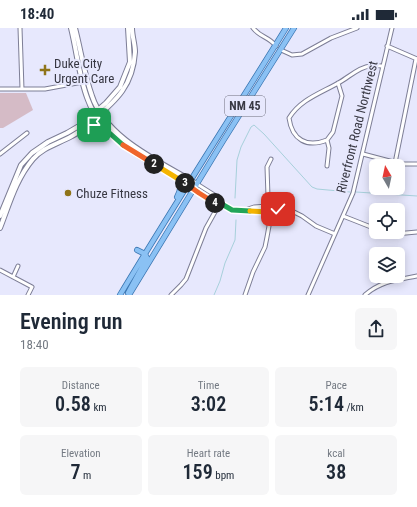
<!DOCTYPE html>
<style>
:root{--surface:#fff;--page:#f6f6f7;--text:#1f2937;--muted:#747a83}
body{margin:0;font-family:"Roboto Condensed",sans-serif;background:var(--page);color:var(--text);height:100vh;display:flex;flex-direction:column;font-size:15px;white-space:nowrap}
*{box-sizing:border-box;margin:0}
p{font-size:13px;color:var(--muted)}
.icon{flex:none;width:22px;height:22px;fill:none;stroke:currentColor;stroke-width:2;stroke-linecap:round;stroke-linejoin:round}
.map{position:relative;height:267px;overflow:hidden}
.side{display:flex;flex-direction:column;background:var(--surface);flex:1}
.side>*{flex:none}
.needle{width:26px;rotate:351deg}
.controls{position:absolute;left:369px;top:131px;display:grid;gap:8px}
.controls a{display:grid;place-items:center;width:36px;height:36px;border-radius:6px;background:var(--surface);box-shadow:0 2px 10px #0003;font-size:20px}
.pin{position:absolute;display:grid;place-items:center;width:34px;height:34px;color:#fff;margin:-17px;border-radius:8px;box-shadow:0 2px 6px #0006}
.km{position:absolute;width:20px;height:20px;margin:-10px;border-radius:50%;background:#222;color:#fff;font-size:11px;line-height:20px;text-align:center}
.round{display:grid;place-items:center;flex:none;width:42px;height:42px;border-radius:6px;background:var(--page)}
.headline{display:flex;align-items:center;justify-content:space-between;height:68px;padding:0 20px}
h1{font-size:22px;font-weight:600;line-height:30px}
.metrics{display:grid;grid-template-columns:repeat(3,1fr);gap:6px;height:68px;padding:4px 20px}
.metrics div{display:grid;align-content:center;border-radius:6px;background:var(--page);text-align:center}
.metrics b{font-size:20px;font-weight:600}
.metrics small{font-size:11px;font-weight:400}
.metrics p{font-size:11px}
.status{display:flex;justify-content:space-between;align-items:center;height:28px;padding:0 20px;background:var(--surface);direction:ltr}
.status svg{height:11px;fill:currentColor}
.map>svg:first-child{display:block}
</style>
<div class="status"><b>18:40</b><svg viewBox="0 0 49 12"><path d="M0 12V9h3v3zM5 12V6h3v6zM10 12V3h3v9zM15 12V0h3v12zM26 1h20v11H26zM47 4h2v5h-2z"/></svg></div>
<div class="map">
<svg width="417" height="267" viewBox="0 0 417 267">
<rect width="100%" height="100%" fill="#e7e8fd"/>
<!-- green -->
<path fill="#d5bbc6" d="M0 65H26L33 82 3 100H0Z"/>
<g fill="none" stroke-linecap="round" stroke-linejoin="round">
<!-- stream -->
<path stroke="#a7d0db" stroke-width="1" d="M356 164 417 168
M235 170 237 132 241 119 251 99 254 97 264 106 312 159 317 161 350 164
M214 267 220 253 225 235 235 212 236 192"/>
<defs>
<path id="street" d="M20 0 22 61
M253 0C261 10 268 8 276 18
M387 18 417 31
M281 22 292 27 302 26 331 10 357 0
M0 61H45L88 53
M327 112C307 120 292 112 289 90 301 71 321 65 340 54 349 49 359 39 370 38 374 37 379 38 383 38
M0 126 27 105
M363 126 401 136H417
M395 135 416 31
M327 138 329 120 327 112 333 104 342 68 338 55
M197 156 216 168 220 175
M194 161 204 169 232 182H245L254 179 268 178 292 183 302 188 316 198 335 206
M246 182 268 183 280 181
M343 188 376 201
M384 204 395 206 417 204
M0 242 32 259 28 267
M13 249 18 238
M171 267 181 257 186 251 206 200 220 175
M245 267 253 244 265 219 267 209 269 198 267 139 271 131
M308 267 353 165 392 0
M365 267C381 253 397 252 417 248"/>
<path id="secondary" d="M71 0C77 24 79 49 88 72 105 118 156 135 194 161
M75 0C81 23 84 46 92 68 106 111 161 134 197 156
M86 100 93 97 102 99
M0 188 21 137 32 125 48 114 67 105 79 98 106 75 120 59 130 34 128 0
M0 200C9 177 16 151 33 131 43 119 58 116 72 108 80 104 87 97 93 92 117 72 133 57 135 24 135 16 132 8 132 0"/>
<path id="primary" d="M177 169C181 162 181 158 178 150
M128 265 147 230 145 226 137 222
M120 267C174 177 231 89 286 0
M129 267 223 113 294 0"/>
</defs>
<!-- street casing -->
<use href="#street" stroke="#7d7e96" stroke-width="5"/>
<!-- secondary casing -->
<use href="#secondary" stroke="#7d7e96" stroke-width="6"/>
<!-- primary casing -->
<use href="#primary" stroke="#3b76b2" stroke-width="6"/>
<!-- street -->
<use href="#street" stroke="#fff" stroke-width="3"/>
<!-- secondary -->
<use href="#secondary" stroke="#fff" stroke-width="4"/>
<!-- primary -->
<use href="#primary" stroke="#8ac1f4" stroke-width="4.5"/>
</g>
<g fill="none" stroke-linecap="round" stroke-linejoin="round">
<defs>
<path id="split-1" d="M94 97 105 101 123 117"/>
<path id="split-2" d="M123 117 154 136"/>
<path id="split-3" d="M154 136 185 155"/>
<path id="split-4" d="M185 155 199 165 215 175"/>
<path id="split-5" d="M215 175H220L232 182 250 183"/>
<path id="split-6" d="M250 183 268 184 278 181"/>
</defs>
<!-- split-1 casing -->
<use href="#split-1" stroke="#fff" stroke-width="8"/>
<!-- split-2 casing -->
<use href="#split-2" stroke="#fff" stroke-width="8"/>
<!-- split-3 casing -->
<use href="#split-3" stroke="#fff" stroke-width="8"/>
<!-- split-4 casing -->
<use href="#split-4" stroke="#fff" stroke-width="8"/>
<!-- split-5 casing -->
<use href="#split-5" stroke="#fff" stroke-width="8"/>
<!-- split-6 casing -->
<use href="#split-6" stroke="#fff" stroke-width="8"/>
<!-- split-1 -->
<use href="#split-1" stroke="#22a559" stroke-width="5"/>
<!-- split-2 -->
<use href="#split-2" stroke="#f0652b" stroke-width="5"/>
<!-- split-3 -->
<use href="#split-3" stroke="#f5b400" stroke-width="5"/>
<!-- split-4 -->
<use href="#split-4" stroke="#f0652b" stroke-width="5"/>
<!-- split-5 -->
<use href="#split-5" stroke="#22a559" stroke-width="5"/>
<!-- split-6 -->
<use href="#split-6" stroke="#f5b400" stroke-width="5"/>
</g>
<!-- markers -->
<g fill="#8f7419" stroke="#e7e8fd" stroke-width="1.5">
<path d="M43 36h4v4h4v4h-4v4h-4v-4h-4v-4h4z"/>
<circle cx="68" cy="165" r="4"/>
</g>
<g text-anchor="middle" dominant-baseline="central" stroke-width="4" stroke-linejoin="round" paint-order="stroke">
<!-- shield labels -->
<rect fill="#e7e8fd" stroke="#6c6d7b" stroke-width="1" x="225" y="68" width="40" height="20" rx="3"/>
<g font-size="12" font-weight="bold" fill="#383843">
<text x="245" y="78">NM 45</text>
</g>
<!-- poi labels -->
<g font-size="13" fill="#383843" stroke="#e7e8fd" text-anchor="start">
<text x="54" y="35">Duke City<tspan x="54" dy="15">Urgent Care</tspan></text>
<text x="76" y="165">Chuze Fitness</text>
</g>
<!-- street labels -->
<g font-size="13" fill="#383843" stroke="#e7e8fd">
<text transform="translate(357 99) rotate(-76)">Riverfront Road Northwest</text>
</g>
</g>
</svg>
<div class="controls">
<a><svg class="needle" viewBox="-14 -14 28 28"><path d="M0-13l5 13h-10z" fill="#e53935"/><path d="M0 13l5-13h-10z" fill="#747a83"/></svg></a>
<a><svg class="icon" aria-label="locate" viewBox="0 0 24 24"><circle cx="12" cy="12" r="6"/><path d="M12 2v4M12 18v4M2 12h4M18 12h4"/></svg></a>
<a><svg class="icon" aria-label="layers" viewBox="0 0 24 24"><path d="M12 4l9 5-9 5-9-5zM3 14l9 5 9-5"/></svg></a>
</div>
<div class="pin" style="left:94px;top:97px;background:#1e9e55"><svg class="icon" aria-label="arrive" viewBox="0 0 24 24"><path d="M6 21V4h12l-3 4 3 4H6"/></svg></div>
<div class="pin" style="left:278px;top:181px;background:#d93025"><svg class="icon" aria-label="check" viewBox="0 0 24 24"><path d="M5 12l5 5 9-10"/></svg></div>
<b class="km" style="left:154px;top:136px">2</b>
<b class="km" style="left:185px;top:155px">3</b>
<b class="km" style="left:215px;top:175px">4</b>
</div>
<section class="side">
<div class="headline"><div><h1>Evening run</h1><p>18:40</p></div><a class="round"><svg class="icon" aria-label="share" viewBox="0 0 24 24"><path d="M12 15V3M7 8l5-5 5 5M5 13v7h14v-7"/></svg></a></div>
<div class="metrics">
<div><p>Distance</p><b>0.58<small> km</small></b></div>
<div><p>Time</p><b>3:02</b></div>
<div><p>Pace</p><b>5:14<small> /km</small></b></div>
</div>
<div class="metrics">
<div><p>Elevation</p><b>7<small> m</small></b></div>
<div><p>Heart rate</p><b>159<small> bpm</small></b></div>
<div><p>kcal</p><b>38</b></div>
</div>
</section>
